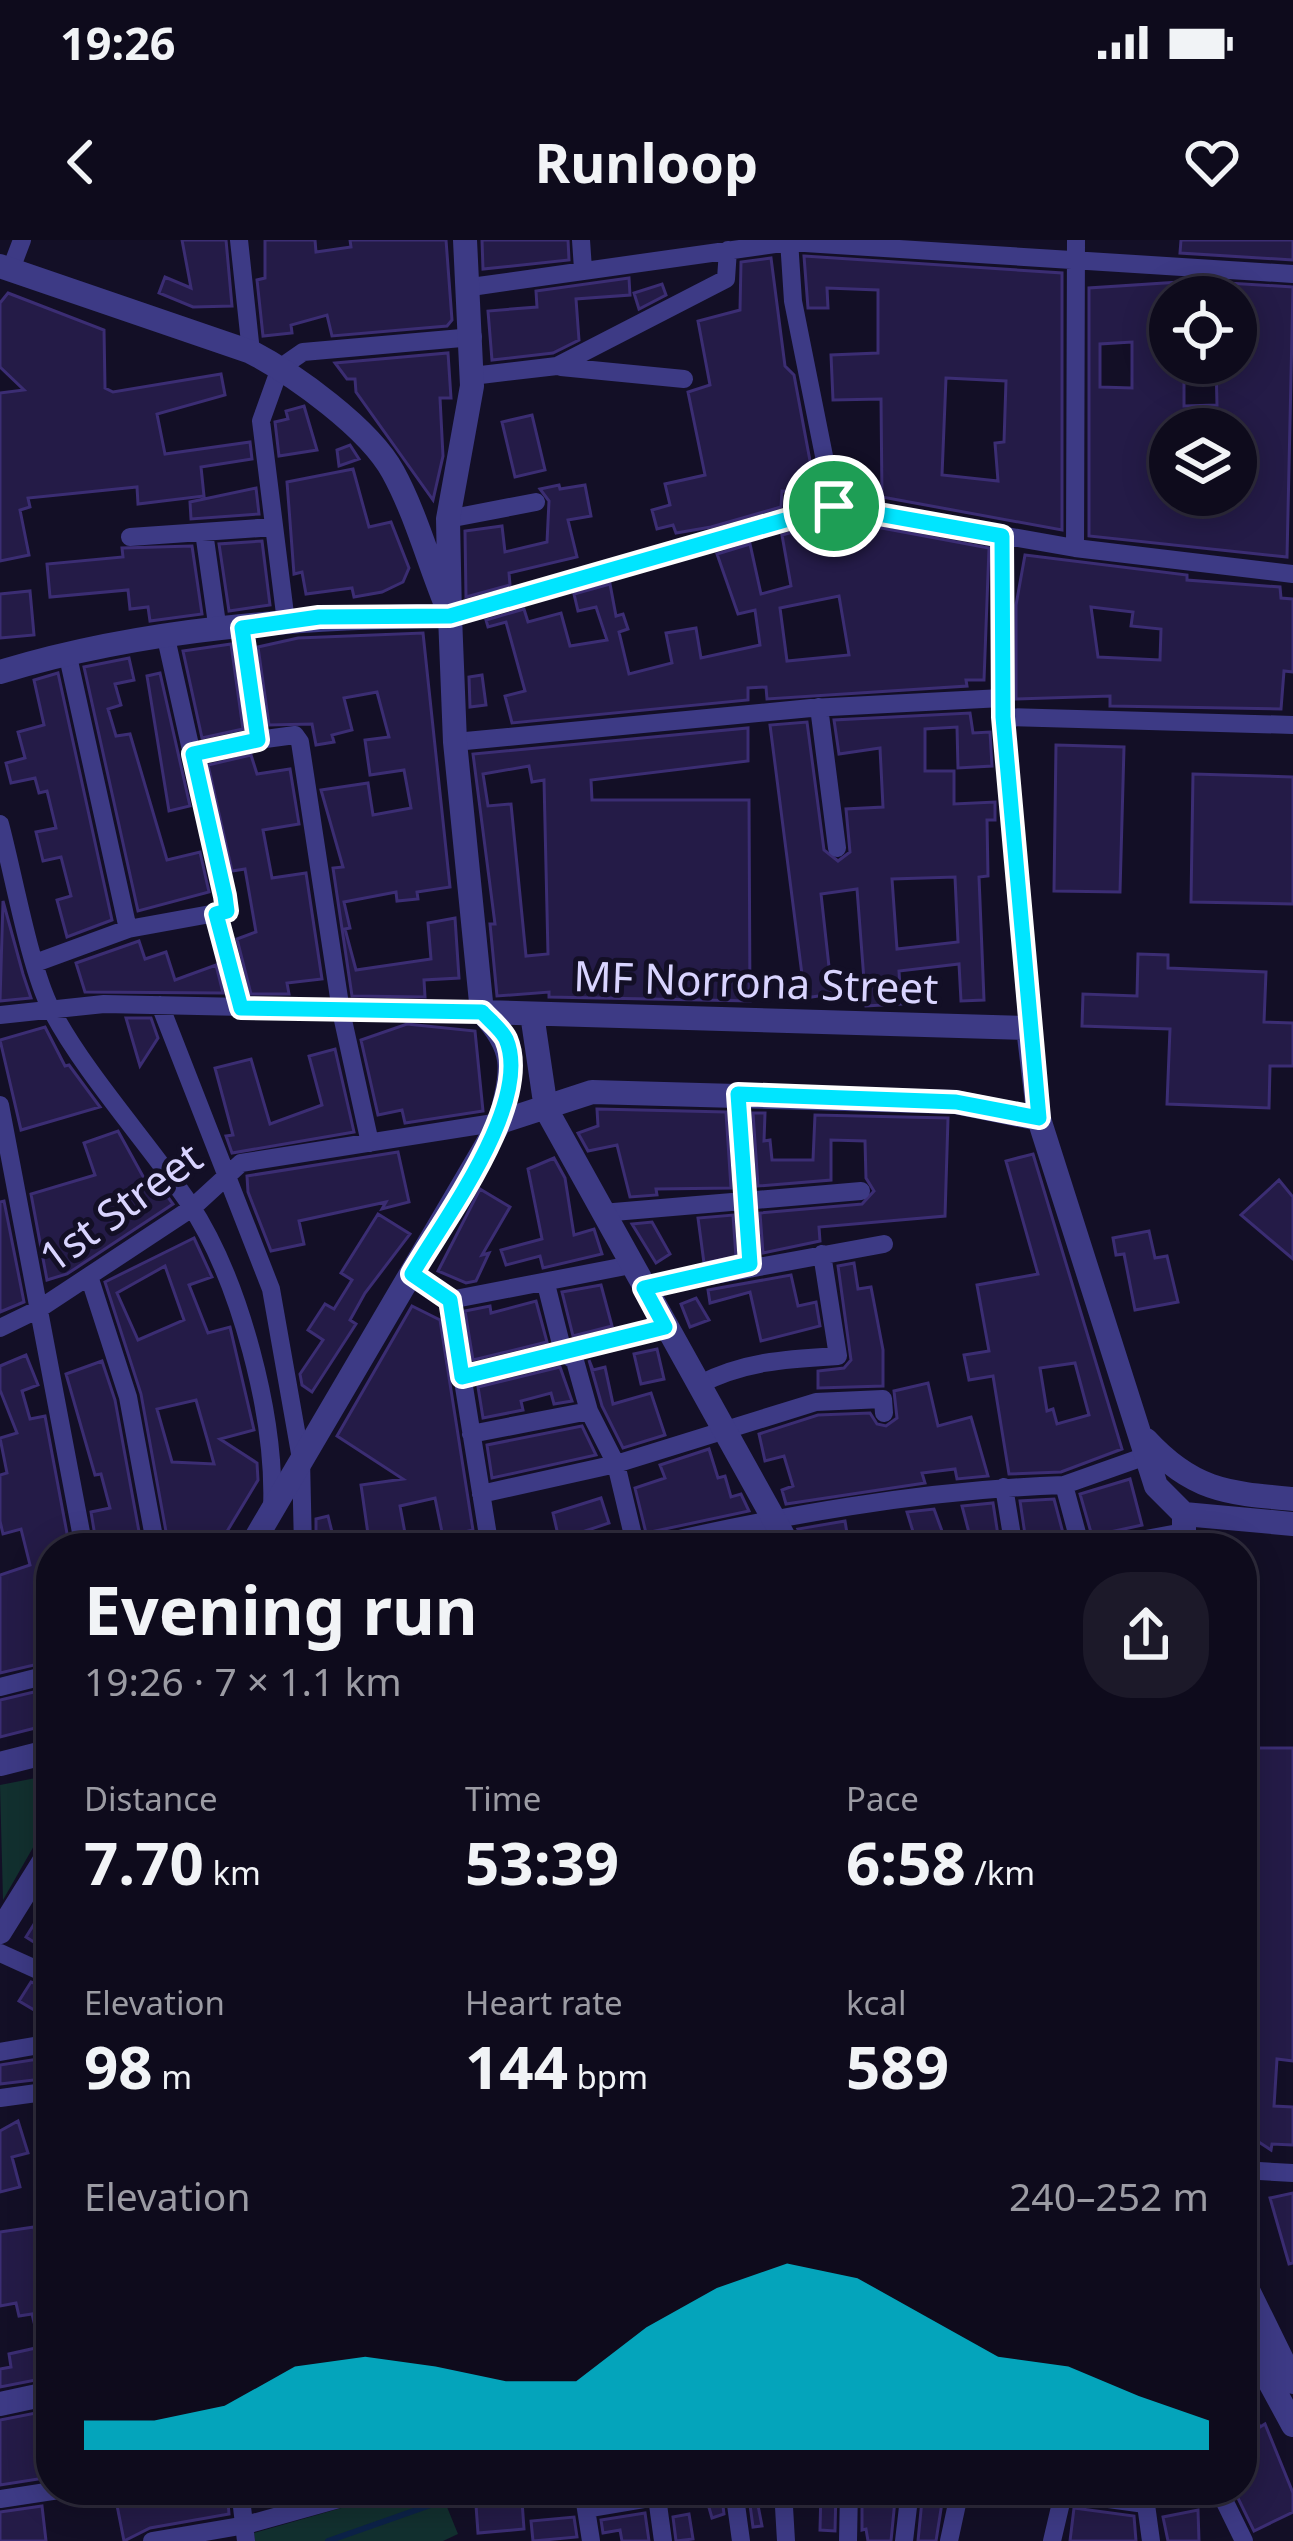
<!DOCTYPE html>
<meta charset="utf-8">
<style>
:root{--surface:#0e0b1c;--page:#1c1929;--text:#f1f3f6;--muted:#9b9ba3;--line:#2e2b3b;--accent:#00e5ff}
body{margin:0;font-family:"Noto Sans",sans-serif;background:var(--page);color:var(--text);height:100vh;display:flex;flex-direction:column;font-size:45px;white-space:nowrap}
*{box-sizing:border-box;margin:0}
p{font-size:39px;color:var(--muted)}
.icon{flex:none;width:66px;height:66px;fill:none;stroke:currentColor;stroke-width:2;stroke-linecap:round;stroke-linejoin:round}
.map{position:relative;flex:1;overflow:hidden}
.panel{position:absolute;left:36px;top:1293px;width:1221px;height:972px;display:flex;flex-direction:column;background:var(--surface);border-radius:48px;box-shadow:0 6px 30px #0003,0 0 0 3px var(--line)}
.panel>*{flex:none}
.buttons{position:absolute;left:1149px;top:36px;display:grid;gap:24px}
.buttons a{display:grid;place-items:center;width:108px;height:108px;border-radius:50%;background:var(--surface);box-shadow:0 6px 30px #0003,0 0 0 3px var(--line);font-size:60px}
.pin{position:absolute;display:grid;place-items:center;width:102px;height:102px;color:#fff;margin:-51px;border:6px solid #fff;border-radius:50%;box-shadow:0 3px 12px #0007}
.round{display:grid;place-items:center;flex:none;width:126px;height:126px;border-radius:48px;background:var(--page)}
.overview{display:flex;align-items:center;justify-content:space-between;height:204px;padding:0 48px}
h1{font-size:66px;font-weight:700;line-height:90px}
.stats{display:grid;grid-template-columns:repeat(3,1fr);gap:18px;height:204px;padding:12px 48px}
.stats div{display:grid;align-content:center}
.stats b{font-size:60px;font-weight:700}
.stats small{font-size:33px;font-weight:400}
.stats p{font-size:33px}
.chart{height:336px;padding:24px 48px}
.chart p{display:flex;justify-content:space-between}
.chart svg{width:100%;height:216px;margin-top:12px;fill:var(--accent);opacity:.7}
.status{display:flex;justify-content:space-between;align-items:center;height:84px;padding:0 60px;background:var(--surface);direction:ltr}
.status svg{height:33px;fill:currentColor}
header{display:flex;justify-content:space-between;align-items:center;height:156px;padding:0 48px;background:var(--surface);font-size:54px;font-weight:700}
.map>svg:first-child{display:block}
</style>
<div class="status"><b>19:26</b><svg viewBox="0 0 49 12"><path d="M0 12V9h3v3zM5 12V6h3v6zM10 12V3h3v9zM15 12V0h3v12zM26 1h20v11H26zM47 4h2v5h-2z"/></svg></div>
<header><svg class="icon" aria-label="back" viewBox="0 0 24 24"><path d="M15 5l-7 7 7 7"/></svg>Runloop<svg class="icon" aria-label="heart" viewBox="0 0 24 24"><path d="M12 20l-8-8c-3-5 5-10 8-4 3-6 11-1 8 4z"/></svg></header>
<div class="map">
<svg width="1293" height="2301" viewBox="0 0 1293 2301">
<rect width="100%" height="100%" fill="#130f26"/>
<!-- green -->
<path fill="#12302f" d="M51 1535V1576L3 1660 0 1545Z
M404 2250H466L447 2267 458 2294 443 2301H255L254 2293Z"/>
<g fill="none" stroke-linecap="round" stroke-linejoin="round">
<!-- stream -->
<path stroke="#0c2248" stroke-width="6" d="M328 2301 442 2261 458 2250"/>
</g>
<!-- building -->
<path fill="#241b47" stroke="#3b2d73" stroke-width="3" fill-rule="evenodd" d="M182 0H226L232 66 193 67 159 53 165 37 191 48Z
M265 0H315L316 12 351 7 350 0H446L452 80 447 86 332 96 327 75 291 85 292 93 263 96 257 40 265 38Z
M482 0H568L569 20 483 29Z
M1181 0H1293V20L1180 13Z
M804 16 1062 33V290L882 257 881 159 833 160 831 115 878 113V50L827 48 828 68H808ZM946 138 1006 141 1004 202 995 203 998 241 942 235Z
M771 18 785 126 794 135 816 253 782 251 781 267 711 287 676 293 673 285 657 289 652 270 670 265 665 244 705 235 688 152 710 145 698 81 740 70 741 22Z
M629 38 630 55 576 59 579 100 553 113 492 120 488 71 537 67 536 51Z
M1195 41 1293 47 1287 317 1089 296V48ZM1170 57H1236V123H1216L1217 165 1184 166V123H1170ZM1132 102V148L1100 147V104ZM1170 189H1236V255H1170Z
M662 44 666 55 639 69 634 53Z
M8 53 104 90 105 148 113 152 221 134 225 155 157 174 165 214 250 202 252 219 201 227 204 256 138 264 137 247 28 258 30 267 20 270 29 315 0 321V153L24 150 0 127V63Z
M448 113 451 158H440L443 216 433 260 356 152 355 139H347L335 123Z
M304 166 317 210 279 216 275 182 288 179 286 171Z
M532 175 545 230 515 237 502 182Z
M350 205 359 219 339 226 337 210Z
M353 229 369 287 391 282 409 328 403 342 382 352 354 357 352 348 306 354 302 332 294 334 287 242Z
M559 245 560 249 585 245 591 276 568 280 577 317 509 333 510 345 466 357 465 291 502 286 505 312 547 302 549 261 540 249Z
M256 248 259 274 191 279 190 262Z
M821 284 871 286 989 308 984 440H966L967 446 767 459 766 447 748 448V460L512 483 505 456 525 451 506 382 488 387 486 380 524 369 528 382 561 373 570 406 607 400 596 367 578 371 574 354 610 344 616 376 623 374 628 389 619 392 629 434 672 423 666 393 696 388 701 418 760 405 755 370 738 374 717 314 750 304 761 354 791 346 782 295ZM839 356 849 415 787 421 780 368Z
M262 301 270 365 229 371 219 304Z
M192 306 202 374 150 381 148 367 130 369 128 350 50 357 47 324 123 317 122 308Z
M1025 315 1187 335V340L1280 347 1281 358 1293 359V432L1284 431 1281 469 1110 466V456L1016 459V365ZM1091 367 1133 372 1131 386 1161 389 1160 420 1098 417Z
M30 351 34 395 0 398V354Z
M423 393 450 647 417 652 418 659 397 661 396 652 344 662 350 688 345 689 356 730 431 719 428 683 455 678 459 738 424 740 425 757 352 756 333 628 343 627 321 550 368 543 373 575 411 568 404 530 370 535 365 500 389 497 377 452 344 458 352 490 332 495 334 502 316 505 312 484 269 485 258 407 298 398Z
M231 404 243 489 202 498 183 411Z
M129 418 134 440 115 444 121 465 108 469 116 496 130 494 167 620 200 612 209 652 138 671 84 427Z
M58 433 112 680 67 697 57 660 71 656 61 617 43 621 36 592 56 588 47 551 39 553 35 538 11 543 6 523 25 518 18 492 44 485 34 440Z
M160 433 190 566 169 571 147 436Z
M482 435 486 465 470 467 469 437Z
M970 473 973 493 990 492 992 526 958 528 957 487 925 489V531H954V564L995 562V580H987L988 636 979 637 984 760 961 761 959 724 899 731 901 764 866 766 857 649 821 654 832 754 805 758 770 485 807 482 824 610 838 621 850 612 846 569 883 567 880 508 839 514 834 480ZM955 637 958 702 897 709 892 639Z
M748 488V521L591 540 592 560H749L750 761 549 757V752L497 756 490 684H495L473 514ZM529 526 532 542 544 540 548 714 526 716 511 564 488 566 483 534Z
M1056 505 1124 507 1120 652 1054 651Z
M251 515 257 534 290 529 299 584 263 590 272 638 306 633 322 739 287 743 289 754H251L237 699 256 692 245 629 232 631 208 525Z
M1193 534 1293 537V664L1191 662Z
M3 661 23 734 31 758 0 761Z
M139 701 145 719 166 712 175 740 216 725 223 753 85 752 76 723Z
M1138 714 1168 715V728L1266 732 1264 782 1293 783V826H1270L1269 868 1167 864 1170 789 1082 786 1083 754 1137 756Z
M126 778H151L158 798 140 826Z
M407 784 475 791 483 871 405 883 402 870 378 875 361 800Z
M45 787 65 826 69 825 100 867 21 890 0 800Z
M335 809 354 892 232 913 226 896 233 895 215 828 251 819 270 884 322 865 309 816Z
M597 869 726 872 731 948 656 949 657 955 630 957 617 905 588 911 578 893 598 886Z
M753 873H765L764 901 770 900 772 920H813L815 875 948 878 945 976 819 987 820 1001 763 1013 760 973 862 964 874 951 866 938 865 901 831 900V940L758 946Z
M118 891 145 940 152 935 173 964 67 1034 47 1040 31 954 95 935 84 903Z
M398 912 409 962 382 969 386 962 299 981 304 1004 271 1011 248 952 247 936Z
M1033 914 1122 1209 1061 1232 1009 1234 993 1136 969 1140 964 1115 989 1111 977 1045 1038 1034 1006 921ZM1075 1123 1089 1175 1057 1184 1053 1169 1047 1171 1040 1128Z
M554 918 565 938 574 995 594 989 602 1014 543 1028 540 1016 506 1025 501 1010 542 999 528 929Z
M1279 940 1293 957V1019L1241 975Z
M480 949 510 967 482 1015 489 1013 476 1041 466 1043 438 1031Z
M4 961 24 1062 0 1072V962Z
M378 974 410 994 365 1053 350 1080 356 1084 312 1152 302 1145 300 1134 323 1100 308 1090 325 1064 334 1069 352 1040 341 1033Z
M733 975 736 1017 704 1023 698 978Z
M652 982 670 1014 656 1023 632 984Z
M1149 991 1155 1018 1167 1016 1178 1062 1135 1070 1124 1014 1116 1015 1113 998Z
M194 998 212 1037 189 1045 208 1093 230 1087 254 1190 220 1199 257 1223 258 1240 217 1308H169L141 1154 105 1042ZM165 1026 184 1080 138 1100 117 1053ZM196 1160 208 1202 214 1224 172 1222 157 1169Z
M854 1023 858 1049 871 1047 883 1110V1146L818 1148V1131L844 1128 851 1120 838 1026Z
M791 1035 798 1066 816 1062 820 1086 761 1101 750 1052 710 1063 708 1050Z
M601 1045 612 1086 573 1096 562 1052Z
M696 1058 709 1080 690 1087 681 1064Z
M536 1061 547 1102 473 1120 465 1071 490 1066 491 1073Z
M412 1066 440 1080 473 1290 443 1297 435 1258 400 1266 405 1293 369 1301 361 1245 403 1239 337 1196Z
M657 1109 664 1139 641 1144 634 1114Z
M26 1115 38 1145 22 1151 30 1179 45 1176 69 1304 51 1308V1421L0 1433V1335L30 1325 21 1289 3 1294 0 1281V1235L7 1233 0 1198 17 1193 0 1150V1126Z
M589 1120 593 1130 605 1127 613 1164 651 1153 665 1195 623 1208 602 1166Z
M102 1121 115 1160 142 1308H97L91 1272 110 1268 101 1234 95 1235 66 1134Z
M560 1127 572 1161 554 1164 551 1153 521 1161 523 1170 483 1178 478 1147Z
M928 1143 938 1186 971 1177 988 1236 957 1239 955 1229 922 1233 925 1243 786 1264 782 1250 793 1246 784 1216 765 1221 759 1194 818 1175 870 1173 877 1184 886 1186 897 1178 894 1151Z
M582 1186 596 1215 492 1238 487 1205Z
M709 1209 718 1238 725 1236 731 1257 741 1254 749 1271 646 1293 635 1248 665 1238 660 1225Z
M1130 1239 1142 1285 1092 1296 1080 1254Z
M601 1258 609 1283 576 1294 579 1308H561L553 1273Z
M1054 1259 1067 1308H1027L1020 1261Z
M993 1263 1000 1308H973L962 1266Z
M934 1269 946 1302 918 1308 907 1272Z
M328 1276 336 1308H316V1279Z
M845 1281 848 1299 811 1305 810 1296 803 1298 798 1289Z
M764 1295 769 1305 759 1308H701Z
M51 1448V1484L0 1497V1460Z
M1242 1508H1293V1821L1277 1819 1274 1866 1293 1867V1905L1272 1904 1271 1910 1242 1891Z
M51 1657V1713L26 1697Z
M31 1742 51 1749V1780L19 1761Z
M51 1817V1838L0 1844V1825Z
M18 1881 28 1913 12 1917 20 1947 0 1952V1891Z
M1293 1953V2023L1289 2024 1270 1958Z
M34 1987 37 2006 51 2004V2137L0 2147V2129L11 2127 9 2114 40 2107 32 2074 19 2076 16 2063 0 2066V1992Z
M1242 2148 1260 2187 1265 2184 1293 2253V2272L1254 2291 1234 2250H1242Z
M51 2170V2237L0 2245V2180Z
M114 2250H227L229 2274 150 2288 124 2301Z
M704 2250H721L724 2274 712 2278Z
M748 2250H755L762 2286 753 2287Z
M821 2250H836L835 2291 820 2290Z
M862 2250H896L891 2301H868L866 2289 862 2290Z
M923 2250H944L936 2301H918Z
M522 2261 524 2289 478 2293 476 2265Z
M42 2266 46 2301H0V2272Z
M1074 2268 1134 2276 1136 2301H1070Z
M1198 2270 1199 2301H1168L1163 2277Z
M645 2273 649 2301H622L620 2290 603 2293 601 2280Z
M689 2274 693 2299 676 2301 673 2277Z
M574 2277 577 2297 533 2301 531 2281Z"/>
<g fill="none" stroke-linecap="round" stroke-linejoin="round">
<!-- minor -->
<path stroke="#3d3a85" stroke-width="18" d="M239 0 251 112
M581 0 583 29
M789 0 793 61 834 266
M11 29 22 0
M471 47 789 2 1293 34
M561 127 684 139
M472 136 557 126 726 39 728 10
M448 279 536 262
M204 292 218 391
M1002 296 1003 477 1028 788
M130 297 274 287
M1075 308 1076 0
M450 376 834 266 1075 308 1293 334
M286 382 261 181 280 128 303 112 473 97
M67 412 128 689
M819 467 837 608
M1003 477 1293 485
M258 500 295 495 300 502 341 771 370 903
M455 502 811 468 1002 458
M193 514 258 500 242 388
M0 584C13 632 30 729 51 769 83 831 148 903 189 963 240 1040 276 1177 272 1269
M216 674 241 768
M38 722 128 689 227 671 166 398
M160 765 271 1049 301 1219 303 1308
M0 775 104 764 482 772
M738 854 750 1025
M0 865 84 1308
M602 973 861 951
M412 1034 450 1060 490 1308
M89 1036 128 1157 156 1308
M546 1044 563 1112 575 1121 589 1171
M644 1048 884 1004
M450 1060 631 1025
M0 1088 39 1069 192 968 241 923 500 882
M462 1137 665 1087
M698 1145C744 1121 787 1119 838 1116L822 1014
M471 1194 589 1171 616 1224 636 1308
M1064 1245 1146 1216
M1004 1247 1014 1308
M481 1254 616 1224 816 1162 883 1159 884 1173
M639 1308C778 1276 921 1250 1064 1245L1081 1308
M1097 1308 1184 1292
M0 1447 51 1434
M0 1713 51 1736
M0 1812 51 1803
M0 1858 51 1851
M51 1922 42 1923 51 1982
M1242 1930 1293 1933
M240 2250 246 2301
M583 2250 591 2301
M656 2250 663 2301
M734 2250 741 2301
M783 2250 786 2301
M1043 2250 1145 2264
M1144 2250 1151 2301
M1219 2250 1244 2301
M0 2259 59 2250
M586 2269 657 2257
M152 2301 246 2285 371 2250
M848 2301 849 2250
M904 2301 910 2250
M949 2301 960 2250
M1052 2301 1064 2250"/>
<!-- tertiary -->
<path stroke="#3d3a85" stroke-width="24" d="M465 0 472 146 448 279 450 376 455 502 482 772
M0 26 251 112C295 135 369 188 393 232 415 272 428 320 445 362
M0 432C144 388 300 377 450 376
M482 772 1028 788 1039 879 1156 1246 1184 1274 1293 1284
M482 772C519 812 512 831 500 882
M532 774 546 869 790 1308
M1146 1200C1193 1251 1227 1253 1293 1259
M250 1308 500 882 592 852 955 862 1039 879
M1184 1308V1274
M0 1524 51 1511
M0 1692 51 1610
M1242 2038 1293 2142
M1242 2091 1293 2185
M0 2164 51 2153"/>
</g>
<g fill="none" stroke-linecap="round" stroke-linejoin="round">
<defs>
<path id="route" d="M834 266 1002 296 1003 477 1039 878 956 862 738 854 750 1024 644 1048 665 1087 462 1137 450 1060 412 1034C444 979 533 862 506 799 501 789 489 780 482 772L241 768 216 674 227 671 225 656 193 514 258 500 242 388 319 377 450 376Z"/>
</defs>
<!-- route casing -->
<use href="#route" stroke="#fff" stroke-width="24"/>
<!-- route -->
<use href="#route" stroke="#00e5ff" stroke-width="15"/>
</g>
<g text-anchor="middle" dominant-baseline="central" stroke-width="10" stroke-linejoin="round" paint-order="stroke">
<!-- street labels -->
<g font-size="42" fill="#d9d4ff" stroke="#130f26">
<text transform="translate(756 741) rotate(2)">MF Norrona Street</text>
<text transform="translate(120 966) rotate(-36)">1st Street</text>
</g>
</g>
</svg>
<div class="buttons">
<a><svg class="icon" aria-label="locate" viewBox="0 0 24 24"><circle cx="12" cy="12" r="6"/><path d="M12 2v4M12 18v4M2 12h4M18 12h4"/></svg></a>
<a><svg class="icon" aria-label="layers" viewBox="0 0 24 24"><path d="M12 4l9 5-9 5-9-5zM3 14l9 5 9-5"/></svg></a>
</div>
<div class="pin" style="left:834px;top:266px;background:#1e9e55"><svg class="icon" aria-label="arrive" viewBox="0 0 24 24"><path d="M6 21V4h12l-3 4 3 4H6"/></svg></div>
<section class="panel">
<div class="overview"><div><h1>Evening run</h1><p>19:26 · 7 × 1.1 km</p></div><a class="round"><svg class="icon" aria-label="share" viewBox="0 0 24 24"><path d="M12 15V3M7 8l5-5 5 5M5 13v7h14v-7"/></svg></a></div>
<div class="stats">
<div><p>Distance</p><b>7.70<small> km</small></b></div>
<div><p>Time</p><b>53:39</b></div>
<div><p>Pace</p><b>6:58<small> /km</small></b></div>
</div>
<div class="stats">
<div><p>Elevation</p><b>98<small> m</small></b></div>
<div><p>Heart rate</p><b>144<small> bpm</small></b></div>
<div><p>kcal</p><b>589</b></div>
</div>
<div class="chart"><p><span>Elevation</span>240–252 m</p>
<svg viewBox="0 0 160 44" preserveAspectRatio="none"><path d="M0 44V38L10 38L20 35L30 27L40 25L50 27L60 30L70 30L80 19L90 11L100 6L110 9L120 17L130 25L140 27L150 33L160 38V44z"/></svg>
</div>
</section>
</div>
